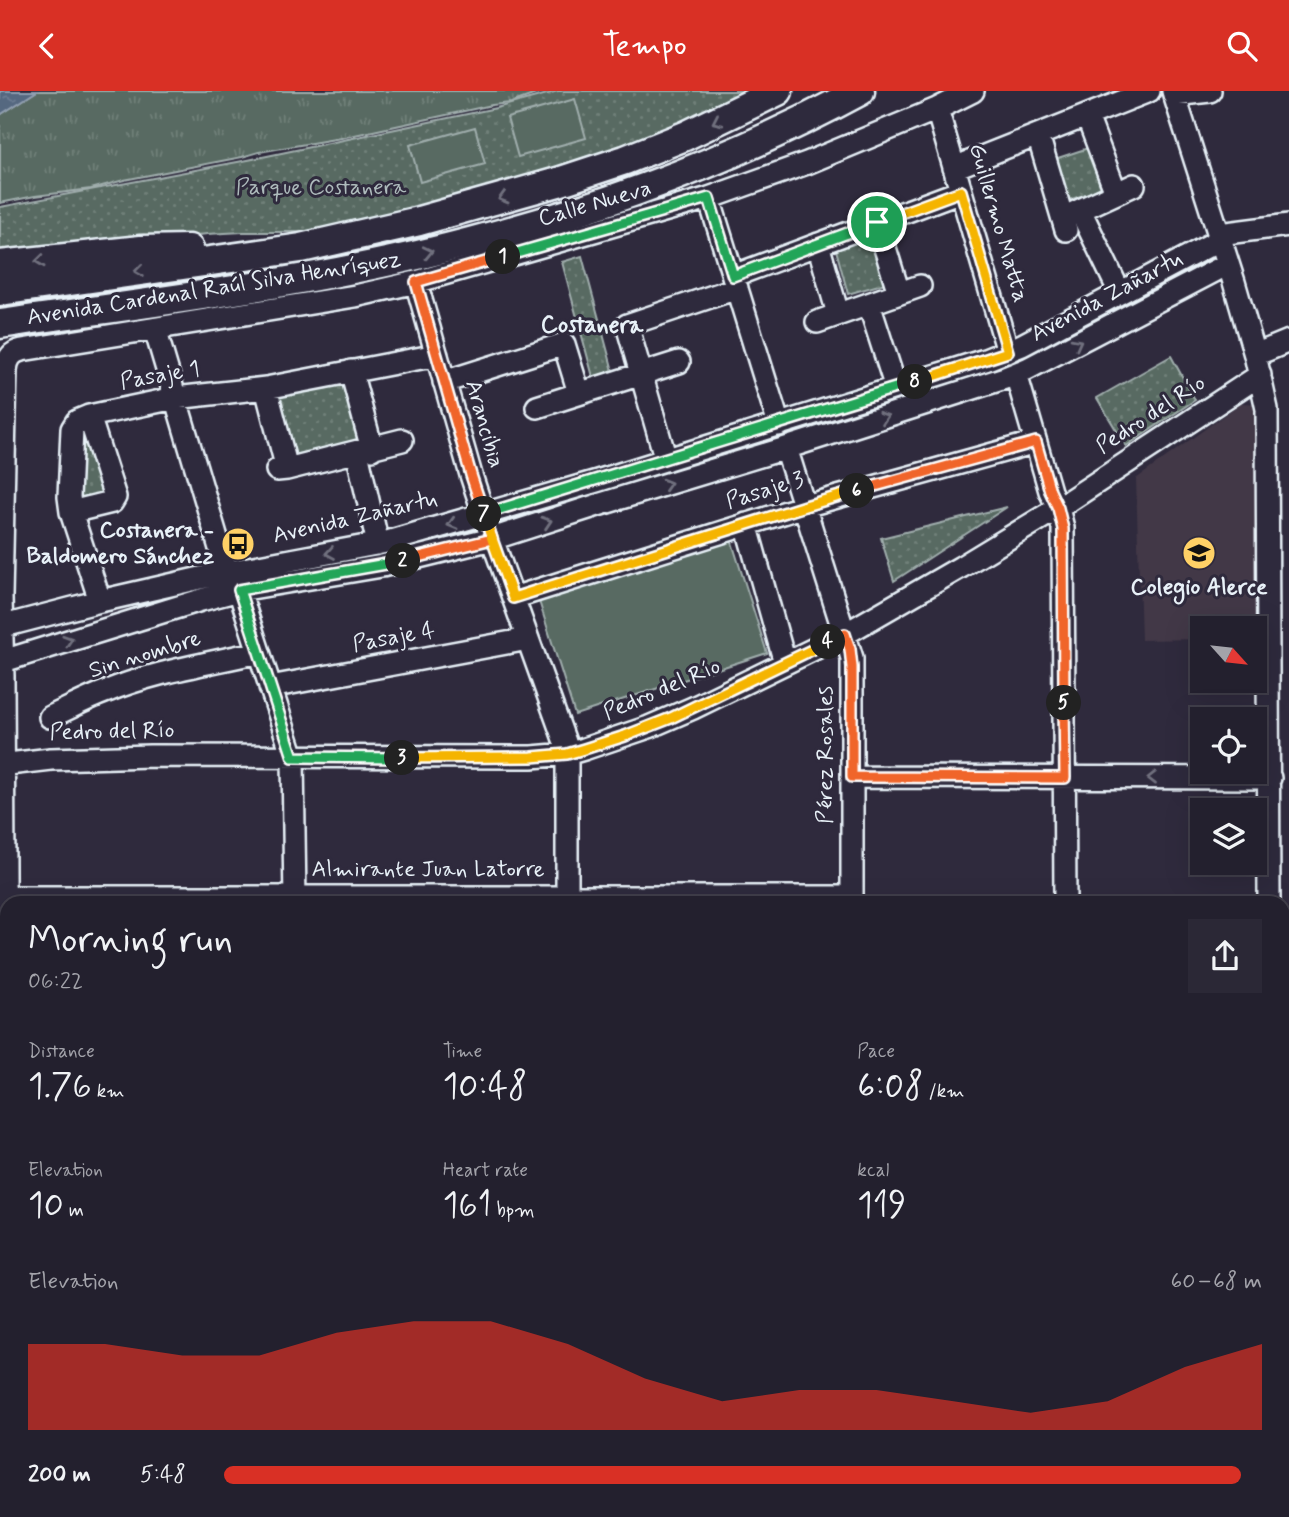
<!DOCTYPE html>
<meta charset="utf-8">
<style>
:root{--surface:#23202e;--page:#2b2836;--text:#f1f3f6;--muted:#a3a3aa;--line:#403e4a;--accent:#d93025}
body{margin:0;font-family:Mynerve,sans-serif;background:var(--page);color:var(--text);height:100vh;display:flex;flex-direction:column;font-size:26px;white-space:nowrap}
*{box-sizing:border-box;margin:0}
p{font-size:23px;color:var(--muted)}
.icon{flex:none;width:38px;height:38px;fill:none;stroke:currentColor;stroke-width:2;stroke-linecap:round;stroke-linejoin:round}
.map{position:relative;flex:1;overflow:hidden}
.panel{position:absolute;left:0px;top:805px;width:1290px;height:621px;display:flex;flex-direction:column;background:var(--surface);border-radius:21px 21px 0 0;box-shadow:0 7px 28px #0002,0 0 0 2px var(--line)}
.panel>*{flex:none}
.needle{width:46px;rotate:117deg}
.controls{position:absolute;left:1190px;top:525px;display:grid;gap:14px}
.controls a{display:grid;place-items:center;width:77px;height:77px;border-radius:0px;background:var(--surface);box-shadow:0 7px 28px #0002,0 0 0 2px var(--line);font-size:35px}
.pin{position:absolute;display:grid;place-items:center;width:60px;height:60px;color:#fff;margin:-30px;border:4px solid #fff;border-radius:50%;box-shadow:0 2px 7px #0007}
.km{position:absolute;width:35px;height:35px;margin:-18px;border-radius:50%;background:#222;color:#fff;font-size:19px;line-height:35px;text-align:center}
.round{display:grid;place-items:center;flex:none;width:74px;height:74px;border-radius:0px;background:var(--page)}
.headline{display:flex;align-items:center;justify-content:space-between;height:119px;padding:0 28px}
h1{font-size:38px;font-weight:600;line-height:52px}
.metrics{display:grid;grid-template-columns:repeat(3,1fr);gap:10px;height:119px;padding:7px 28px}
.metrics div{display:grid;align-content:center}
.metrics b{font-size:35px;font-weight:600}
.metrics small{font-size:19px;font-weight:400}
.metrics p{font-size:19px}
.chart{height:196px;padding:14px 28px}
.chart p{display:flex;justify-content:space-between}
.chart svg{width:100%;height:126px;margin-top:7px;fill:var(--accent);opacity:.7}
ul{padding:0 28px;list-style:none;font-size:23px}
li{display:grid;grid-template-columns:112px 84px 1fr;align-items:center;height:52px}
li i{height:18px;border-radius:9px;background:var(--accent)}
header{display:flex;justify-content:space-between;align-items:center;height:91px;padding:0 28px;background:var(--accent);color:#fff;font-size:32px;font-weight:600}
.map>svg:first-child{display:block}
</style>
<header><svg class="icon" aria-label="back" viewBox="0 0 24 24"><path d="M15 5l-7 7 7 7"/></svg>Tempo<svg class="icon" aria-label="search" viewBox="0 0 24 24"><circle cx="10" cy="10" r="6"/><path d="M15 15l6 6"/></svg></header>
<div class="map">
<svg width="1289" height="1426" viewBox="0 0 1289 1426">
<defs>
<pattern id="grass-tufts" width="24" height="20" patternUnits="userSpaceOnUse" patternTransform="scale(1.75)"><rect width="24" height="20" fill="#586a62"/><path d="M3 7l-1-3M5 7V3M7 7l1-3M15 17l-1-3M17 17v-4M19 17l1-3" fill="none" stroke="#708079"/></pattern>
<pattern id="park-dots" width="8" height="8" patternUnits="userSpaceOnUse" patternTransform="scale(1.75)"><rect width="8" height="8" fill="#586a62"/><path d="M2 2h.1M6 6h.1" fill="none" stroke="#708079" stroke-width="1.8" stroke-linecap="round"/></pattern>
<pattern id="water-ripples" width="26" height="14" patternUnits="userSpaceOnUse" patternTransform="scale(1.75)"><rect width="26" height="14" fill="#556780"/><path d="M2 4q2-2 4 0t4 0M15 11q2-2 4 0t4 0" fill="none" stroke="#6d7d93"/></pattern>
</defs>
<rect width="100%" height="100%" fill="#2f2a3d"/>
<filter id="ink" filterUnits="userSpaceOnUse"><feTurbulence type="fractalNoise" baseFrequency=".0143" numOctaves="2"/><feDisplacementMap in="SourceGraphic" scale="14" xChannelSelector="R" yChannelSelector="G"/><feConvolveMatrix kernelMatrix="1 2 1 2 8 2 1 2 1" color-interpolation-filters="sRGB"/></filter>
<g filter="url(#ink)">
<!-- built -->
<path fill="#423847" d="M1241 312 1259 313 1260 547H1255V537H1202V548L1141 549 1136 388Z
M1289 1171V1224L1283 1235V1180Z
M1101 1419H1142L1135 1426H1095Z"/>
<!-- grass -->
<path fill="url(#grass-tufts)" stroke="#a0aead" stroke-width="2" d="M37 0H544L511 12 492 14 341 47 259 61 242 66 124 89 91 98 35 105 0 112V24Z"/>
<!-- park -->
<path fill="url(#park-dots)" stroke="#a0aead" stroke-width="2" d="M558 0H755L736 9 607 63 455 109 324 139 299 141H243L207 143 64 160 0 164V116L248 69 496 17Z
M1088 57 1101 98 1066 110 1052 69Z
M876 143 889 191 848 203 835 155Z
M582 165 613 280 593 286 562 171Z
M1171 265 1195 309 1126 355 1097 307Z
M351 280 372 358 287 378 266 297Z
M89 325 115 406 71 421 70 351Z
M1007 416 894 490 881 447Z"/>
<!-- garden -->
<path fill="#586a62" stroke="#a0aead" stroke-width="2" d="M575 8 586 47 518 66 507 27Z
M475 36 485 73 420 91 410 54Z
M730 445 767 562 575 624 538 507Z"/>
<!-- water -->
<path fill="url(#water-ripples)" stroke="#909eb0" stroke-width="2" d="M0 0H37L0 24Z"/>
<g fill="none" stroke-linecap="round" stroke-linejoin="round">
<defs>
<path id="minor" d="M1173 0 1234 191 1255 264 1267 318 1269 812
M1174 4 1210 0
M937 18 1008 261
M1087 25 1116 102
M1038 44 1066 139
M954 77 1149 0
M709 107 779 334
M1080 119 1120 202
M1069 124 1134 94
M877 131 899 202
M1219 143 1289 134
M818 153 838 223
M733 185 961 100
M416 191 471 384 492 448 565 651 567 663V812
M869 213 896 297
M817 231 920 195
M155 238 227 481
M1255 264 1289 250
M351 280 372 358
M1016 283 1050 400 1058 417 1063 437 1065 812
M444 291 564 253 579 302
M266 297 287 378
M537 316 679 271
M786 357 852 567V812
M357 361 378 453
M666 369 627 234 737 197
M277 379 287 378 402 349
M71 421 112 411 115 406 89 325
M746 433 785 572
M239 499 293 666 295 812
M513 507 805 415 1036 351
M100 510 71 421 69 406 72 338 77 330 89 325 175 307 266 297 437 264
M0 536 100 510 227 481 387 451 597 390 985 269 1022 254 1221 148
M0 571 201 509 239 499 382 475 492 448 601 413 786 357 1005 287 1027 278 1228 173
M270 596 528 548
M50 626C68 618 86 608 105 601 153 581 207 573 258 561
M0 674 51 668 150 665 532 666 567 663 584 658 649 636 693 617 845 543 961 476 1058 417 1260 284
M852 686 1270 687
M0 806H852
M1283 1162 1289 1169
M7 1356 3 585 1 506 6 279C7 268 12 261 22 259L355 205 416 191 709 107 807 72 937 18 973 0
M570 1419V1426
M852 1419V1426
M1055 1419V1426
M0 1422H7
M1070 1426 1077 1419
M1279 1426 1289 1418"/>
<path id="major" d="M0 174 141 159 189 158
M0 200 301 157 419 130 558 91 625 69 685 45 778 0
M0 233C157 210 316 192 470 151 605 116 738 66 860 0"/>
</defs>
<!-- minor casing -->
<use href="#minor" stroke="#e8f1f8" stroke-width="26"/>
<!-- major casing -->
<use href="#major" stroke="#e8f1f8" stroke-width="33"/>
<!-- minor -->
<use href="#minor" stroke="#2f2a3d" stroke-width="21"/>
<!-- major -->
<use href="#major" stroke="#2f2a3d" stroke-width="28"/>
<!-- rail -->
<path stroke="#e8f1f8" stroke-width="4.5" stroke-dasharray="10 5" stroke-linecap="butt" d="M1283 1211 1289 1199
M1120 1426 1126 1419"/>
</g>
<!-- one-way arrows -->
<defs><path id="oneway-chevron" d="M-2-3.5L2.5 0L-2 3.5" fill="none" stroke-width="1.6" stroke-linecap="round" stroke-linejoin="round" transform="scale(1.75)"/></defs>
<g stroke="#70707e">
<use href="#oneway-chevron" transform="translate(717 30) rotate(155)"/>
<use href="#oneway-chevron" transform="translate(503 107) rotate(164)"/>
<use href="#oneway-chevron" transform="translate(428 161) rotate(-13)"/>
<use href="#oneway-chevron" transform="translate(40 170) rotate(174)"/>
<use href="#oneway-chevron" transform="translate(139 180) rotate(172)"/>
<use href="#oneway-chevron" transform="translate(1077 252) rotate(-28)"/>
<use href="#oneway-chevron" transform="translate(884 326) rotate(-18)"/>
<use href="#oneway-chevron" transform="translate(667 393) rotate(-17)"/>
<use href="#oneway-chevron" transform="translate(547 431) rotate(-18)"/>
<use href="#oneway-chevron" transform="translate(452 433) rotate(164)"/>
<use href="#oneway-chevron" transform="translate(330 462) rotate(170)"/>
<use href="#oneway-chevron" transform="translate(68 549) rotate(-18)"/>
<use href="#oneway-chevron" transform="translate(1152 687) rotate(-180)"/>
</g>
</g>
<g fill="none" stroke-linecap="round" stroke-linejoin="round" filter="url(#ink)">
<defs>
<path id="split-1" d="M503 166 709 107 733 185 877 131"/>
<path id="split-2" d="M403 470 492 448 471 384 416 191 503 166"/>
<path id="split-3" d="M402 667 293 666 239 499 403 470"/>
<path id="split-4" d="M402 667 532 666 567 663 584 658 625 645 671 627 828 551"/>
<path id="split-5" d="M828 551 845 543 850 558 852 576V686L1065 687 1064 612"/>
<path id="split-6" d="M857 400 1036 351 1050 400 1058 417 1063 438 1064 612"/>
<path id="split-7" d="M484 423 492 448 513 507 805 415 857 400"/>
<path id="split-8" d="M484 423 915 291"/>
<path id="split-9" d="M877 131 961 100 1008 261 915 291"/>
</defs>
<!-- split-1 casing -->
<use href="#split-1" stroke="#fff" stroke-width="14"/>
<!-- split-2 casing -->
<use href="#split-2" stroke="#fff" stroke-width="14"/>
<!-- split-3 casing -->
<use href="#split-3" stroke="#fff" stroke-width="14"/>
<!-- split-4 casing -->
<use href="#split-4" stroke="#fff" stroke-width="14"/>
<!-- split-5 casing -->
<use href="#split-5" stroke="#fff" stroke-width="14"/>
<!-- split-6 casing -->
<use href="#split-6" stroke="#fff" stroke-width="14"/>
<!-- split-7 casing -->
<use href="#split-7" stroke="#fff" stroke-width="14"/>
<!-- split-8 casing -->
<use href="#split-8" stroke="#fff" stroke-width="14"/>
<!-- split-9 casing -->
<use href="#split-9" stroke="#fff" stroke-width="14"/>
<!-- split-1 -->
<use href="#split-1" stroke="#22a559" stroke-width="9"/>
<!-- split-2 -->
<use href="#split-2" stroke="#f0652b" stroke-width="9"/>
<!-- split-3 -->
<use href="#split-3" stroke="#22a559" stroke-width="9"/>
<!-- split-4 -->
<use href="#split-4" stroke="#f5b400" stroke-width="9"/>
<!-- split-5 -->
<use href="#split-5" stroke="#f0652b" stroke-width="9"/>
<!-- split-6 -->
<use href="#split-6" stroke="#f0652b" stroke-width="9"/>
<!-- split-7 -->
<use href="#split-7" stroke="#f5b400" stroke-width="9"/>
<!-- split-8 -->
<use href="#split-8" stroke="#22a559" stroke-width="9"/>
<!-- split-9 -->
<use href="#split-9" stroke="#f5b400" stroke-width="9"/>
</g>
<!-- icons -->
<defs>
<symbol id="bus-disc" viewBox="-11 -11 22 22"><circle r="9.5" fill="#ffd166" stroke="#2f2a3d"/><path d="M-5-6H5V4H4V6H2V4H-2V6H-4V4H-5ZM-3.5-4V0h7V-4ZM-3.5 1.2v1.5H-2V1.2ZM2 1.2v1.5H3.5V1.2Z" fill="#111"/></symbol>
<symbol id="school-disc" viewBox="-11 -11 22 22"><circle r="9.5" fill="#ffd166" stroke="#2f2a3d"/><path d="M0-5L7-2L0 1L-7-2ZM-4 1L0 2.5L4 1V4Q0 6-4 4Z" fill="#111"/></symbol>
</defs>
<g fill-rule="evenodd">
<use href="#bus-disc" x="219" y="434" width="38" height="38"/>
<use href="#school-disc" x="1180" y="443" width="38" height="38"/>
</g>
<g text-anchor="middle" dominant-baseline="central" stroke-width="6" stroke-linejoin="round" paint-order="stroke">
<!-- park labels -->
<g font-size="23" fill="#aebbbc" stroke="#2f2a3d">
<text x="321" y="97">Parque Costanera</text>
</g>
<!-- street labels -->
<g font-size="23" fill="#e8f1f8" stroke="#2f2a3d">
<text transform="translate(595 113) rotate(-16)">Calle Nueva</text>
<text transform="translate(998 132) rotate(74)">Guillermo Matta</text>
<text transform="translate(214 198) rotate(-9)">Avenida Cardenal Raúl Silva Henríquez</text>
<text transform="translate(1107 206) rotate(-28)">Avenida Zañartu</text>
<text transform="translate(160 285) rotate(-10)">Pasaje 1</text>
<text transform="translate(1151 324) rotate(-33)">Pedro del Río</text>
<text transform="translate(484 333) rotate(74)">Arancibia</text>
<text transform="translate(765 400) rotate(-17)">Pasaje 3</text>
<text transform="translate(355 427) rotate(-13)">Avenida Zañartu</text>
<text transform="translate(394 547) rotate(-10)">Pasaje 4</text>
<text transform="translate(145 564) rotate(-17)">Sin nombre</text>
<text transform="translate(662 599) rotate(-23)">Pedro del Río</text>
<text transform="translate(112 641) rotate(-1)">Pedro del Río</text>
<text transform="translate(826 664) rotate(-90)">Pérez Rosales</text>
<text x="428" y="779">Almirante Juan Latorre</text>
</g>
<!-- poi labels -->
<g font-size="23" font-weight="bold" fill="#e8f1f8" stroke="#2f2a3d" text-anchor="end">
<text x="214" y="440">Costanera -<tspan x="214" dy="26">Baldomero Sánchez</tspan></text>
<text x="1199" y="497" text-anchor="middle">Colegio Alerce</text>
</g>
<!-- neighbourhood labels -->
<g font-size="24" font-weight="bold" fill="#e8f1f8" stroke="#2f2a3d">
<text x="592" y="234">Costanera</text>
</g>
</g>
</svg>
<div class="controls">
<a><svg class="needle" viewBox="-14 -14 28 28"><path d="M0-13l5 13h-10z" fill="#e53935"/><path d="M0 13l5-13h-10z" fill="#a3a3aa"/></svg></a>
<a><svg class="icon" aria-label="locate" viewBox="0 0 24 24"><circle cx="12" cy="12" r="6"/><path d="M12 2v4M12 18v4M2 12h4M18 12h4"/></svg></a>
<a><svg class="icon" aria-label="layers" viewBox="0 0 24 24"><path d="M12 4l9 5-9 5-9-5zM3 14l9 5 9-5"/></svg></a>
</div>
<div class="pin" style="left:877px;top:131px;background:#1e9e55"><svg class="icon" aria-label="arrive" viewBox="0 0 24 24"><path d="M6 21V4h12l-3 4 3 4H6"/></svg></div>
<b class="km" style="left:503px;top:166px">1</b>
<b class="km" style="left:403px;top:470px">2</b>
<b class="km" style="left:402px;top:667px">3</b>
<b class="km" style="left:828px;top:551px">4</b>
<b class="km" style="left:1064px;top:612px">5</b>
<b class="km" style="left:857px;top:400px">6</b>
<b class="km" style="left:484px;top:423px">7</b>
<b class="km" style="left:915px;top:291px">8</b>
<section class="panel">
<div class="headline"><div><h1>Morning run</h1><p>06:22</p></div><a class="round"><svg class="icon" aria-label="share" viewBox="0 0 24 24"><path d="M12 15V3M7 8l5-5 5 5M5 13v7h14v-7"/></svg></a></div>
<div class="metrics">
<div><p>Distance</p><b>1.76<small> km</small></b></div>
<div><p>Time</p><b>10:48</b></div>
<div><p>Pace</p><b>6:08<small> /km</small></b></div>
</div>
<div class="metrics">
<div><p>Elevation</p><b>10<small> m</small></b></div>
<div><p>Heart rate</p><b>161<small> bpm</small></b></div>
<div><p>kcal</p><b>119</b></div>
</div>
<div class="chart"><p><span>Elevation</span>60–68 m</p>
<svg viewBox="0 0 160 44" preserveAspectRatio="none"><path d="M0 44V14L10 14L20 18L30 18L40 10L50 6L60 6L70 14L80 26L90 34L100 30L110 30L120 34L130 38L140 34L150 22L160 14V44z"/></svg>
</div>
<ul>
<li><b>200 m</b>5:48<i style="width:98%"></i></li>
</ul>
</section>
</div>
